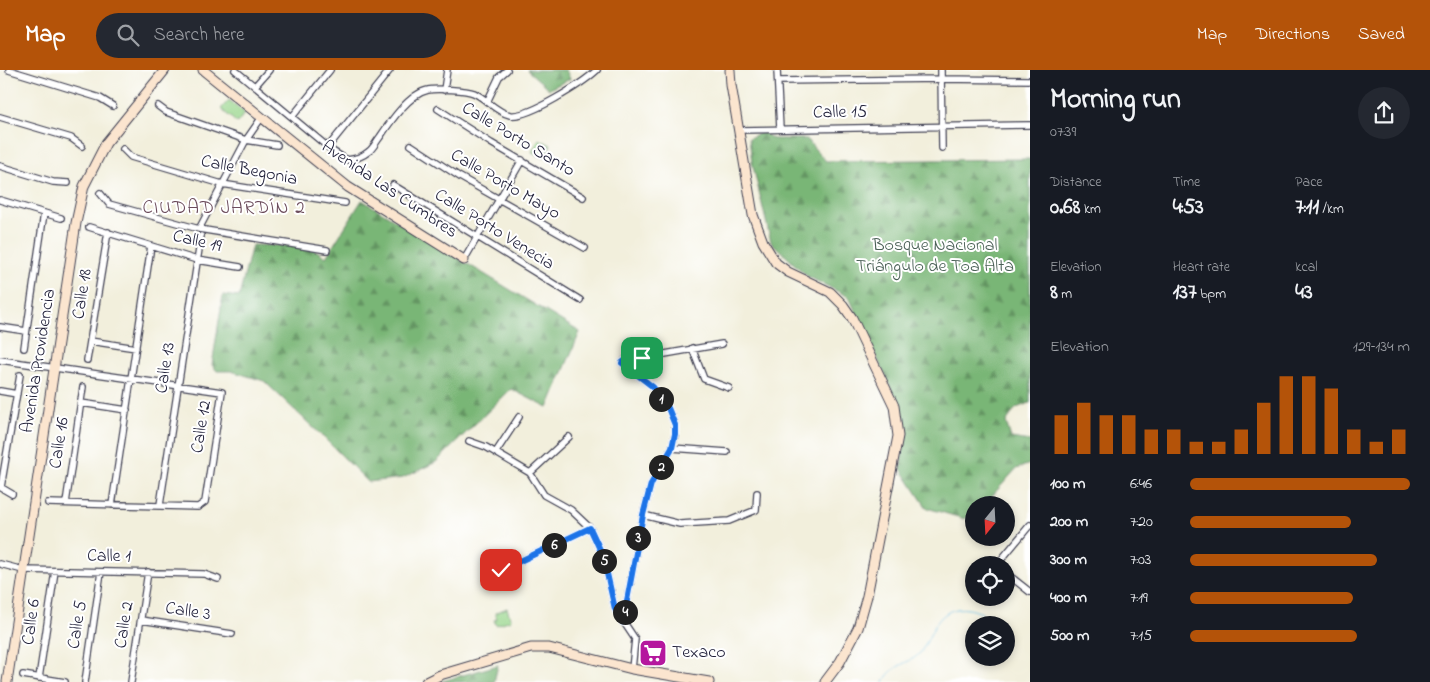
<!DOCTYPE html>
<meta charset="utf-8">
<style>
:root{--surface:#171b24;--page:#242831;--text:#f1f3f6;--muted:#9ea1a6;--accent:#b45309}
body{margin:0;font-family:"Indie Flower",sans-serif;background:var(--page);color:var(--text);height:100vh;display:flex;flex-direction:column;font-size:19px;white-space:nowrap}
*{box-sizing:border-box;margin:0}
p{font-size:16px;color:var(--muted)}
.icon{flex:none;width:28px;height:28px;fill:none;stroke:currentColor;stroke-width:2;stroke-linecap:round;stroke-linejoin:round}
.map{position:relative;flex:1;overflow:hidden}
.side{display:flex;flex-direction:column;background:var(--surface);width:400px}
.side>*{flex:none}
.needle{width:32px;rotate:198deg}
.buttons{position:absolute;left:965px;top:426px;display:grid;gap:10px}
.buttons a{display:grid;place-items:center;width:50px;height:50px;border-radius:50%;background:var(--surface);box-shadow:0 2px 8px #0003;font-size:25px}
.pin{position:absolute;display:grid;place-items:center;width:42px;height:42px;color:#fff;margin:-21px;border-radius:10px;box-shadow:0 2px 8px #0006}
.km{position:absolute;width:25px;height:25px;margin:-12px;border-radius:50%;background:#222;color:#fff;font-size:14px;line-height:25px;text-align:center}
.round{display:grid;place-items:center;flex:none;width:52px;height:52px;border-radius:26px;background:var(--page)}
.summary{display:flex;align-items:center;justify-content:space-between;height:85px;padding:0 20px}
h1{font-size:28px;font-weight:700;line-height:38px}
.figures{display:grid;grid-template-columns:repeat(3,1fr);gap:8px;height:85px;padding:5px 20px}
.figures div{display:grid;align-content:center}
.figures b{font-size:21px;font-weight:700}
.figures small{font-size:14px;font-weight:400}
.figures p{font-size:14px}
.chart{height:140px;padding:10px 20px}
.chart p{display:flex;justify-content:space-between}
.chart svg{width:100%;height:90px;margin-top:5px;stroke:var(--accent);stroke-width:6}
ul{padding:0 20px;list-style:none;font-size:16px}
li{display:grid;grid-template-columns:80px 60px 1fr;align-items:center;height:38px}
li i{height:12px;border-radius:6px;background:var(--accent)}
header{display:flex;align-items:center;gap:30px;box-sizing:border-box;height:70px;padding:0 25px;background:var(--accent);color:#fff}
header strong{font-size:24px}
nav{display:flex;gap:28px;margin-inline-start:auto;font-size:18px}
.search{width:350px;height:45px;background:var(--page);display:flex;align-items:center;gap:12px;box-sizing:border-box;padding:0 18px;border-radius:28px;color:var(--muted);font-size:19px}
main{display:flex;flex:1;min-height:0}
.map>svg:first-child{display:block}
</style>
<header>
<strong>Map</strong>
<div class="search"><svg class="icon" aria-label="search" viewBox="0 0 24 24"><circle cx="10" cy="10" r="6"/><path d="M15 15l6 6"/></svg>Search here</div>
<nav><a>Map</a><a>Directions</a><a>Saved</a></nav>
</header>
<main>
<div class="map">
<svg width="1030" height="612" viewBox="0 0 1030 612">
<defs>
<pattern id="forest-firs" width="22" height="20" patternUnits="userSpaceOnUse" patternTransform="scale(1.25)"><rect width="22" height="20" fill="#79b676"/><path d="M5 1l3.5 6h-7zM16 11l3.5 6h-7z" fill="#639462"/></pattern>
</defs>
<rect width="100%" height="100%" fill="#fff"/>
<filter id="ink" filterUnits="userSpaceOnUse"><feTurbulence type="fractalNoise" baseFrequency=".02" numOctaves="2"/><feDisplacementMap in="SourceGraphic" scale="10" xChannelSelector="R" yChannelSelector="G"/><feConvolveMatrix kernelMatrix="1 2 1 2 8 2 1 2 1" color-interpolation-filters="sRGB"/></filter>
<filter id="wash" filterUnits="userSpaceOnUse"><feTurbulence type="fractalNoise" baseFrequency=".0096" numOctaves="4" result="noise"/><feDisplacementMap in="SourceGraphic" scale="20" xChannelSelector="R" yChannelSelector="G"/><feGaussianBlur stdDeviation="1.12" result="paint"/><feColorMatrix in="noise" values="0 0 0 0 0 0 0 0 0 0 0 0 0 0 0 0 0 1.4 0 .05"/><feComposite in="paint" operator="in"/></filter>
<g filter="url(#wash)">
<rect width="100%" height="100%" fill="#f2efdc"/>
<!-- grass -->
<path fill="#97d58a" stroke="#5c7c62" d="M229 30 245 43 237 53 221 39Z
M539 69 551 75 543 88 532 82Z
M507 538 511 550 496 555 494 550 497 549 495 543Z"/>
<!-- forest -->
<path fill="url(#forest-firs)" stroke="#4e6c58" d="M527 0H566L570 9 549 19Z
M763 62 773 69H806L826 91 1030 89V333L1016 338 1006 352 1011 368 1030 371V394L1016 399 984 435H974V442L965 449 927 438 901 399 905 349 849 227 807 206 771 172 752 92 749 68Z
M362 130 580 262 548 338 511 319 436 392 403 408 368 412 320 364 264 311 231 301H217L212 295 223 225 239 227 252 175 309 176 326 187Z
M498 595 494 612H439Z"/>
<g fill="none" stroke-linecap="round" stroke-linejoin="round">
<!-- stream -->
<path stroke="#63b9df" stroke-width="1" d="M884 612C891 594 912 593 920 583 925 576 929 567 933 559 944 538 961 534 982 543"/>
</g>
</g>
<g filter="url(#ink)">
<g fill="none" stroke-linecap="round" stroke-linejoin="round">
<defs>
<path id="street" d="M9 0 100 28 113 36
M235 0 334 82 347 90C355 89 362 87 368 82 373 79 376 72 380 67 390 52 409 24 428 20 436 18 467 20 474 23 487 29 496 42 510 45 529 48 583 13 597 0
M777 0 780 59
M941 0 942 78
M778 11 941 9 1030 10
M255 16 269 0
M444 20 447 0
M487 32 499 7 507 0
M158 36 166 42 246 70 277 75
M438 39 491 73 583 127
M0 47 71 68 82 76
M292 47 330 0
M739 60 1030 55
M411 75 460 107 585 178
M328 77 390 0
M123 79 131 87 222 114 345 133
M0 96 53 112 68 113
M393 115 580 230
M100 123 109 134 199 159 327 180
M0 130 61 148
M89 157 197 190 240 197
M199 159 246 70 262 47
M464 190 522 90
M0 257 26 261
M90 271 136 278
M24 278 44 143
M692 278 704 309 729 318
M0 290 222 322 205 432 198 437 48 433
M87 290 108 162
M0 321 17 324
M81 333 127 340
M469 371 486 377 530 403 544 425 571 440 590 458 603 486 615 539 635 569 632 599
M672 378 727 382
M496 382 519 347
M530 403 569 367
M0 417 12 424
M1 417 20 305
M66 433 83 317
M112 435 151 176
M160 435 201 166
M643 445 680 454 729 451 756 440 757 423
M0 494 23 500 204 504 218 509
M1000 495 1001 490 1030 455
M501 500 590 458
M1006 503 1030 522
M141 550 232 564
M623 552 643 445 651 414 672 378 675 364V355L668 338 653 317 622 293 626 289 642 288 722 274
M23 605 65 612
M39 608 55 501
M85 612 101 502
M131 612 148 502"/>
<path id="secondary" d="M203 0 348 117 464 190
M730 0 731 15 753 145 763 172 776 193 788 202 830 222 843 235 852 248 894 336 898 366 867 526 858 558 840 592 825 612
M7 612 76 153 84 116 106 73 165 0
M426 612 440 605 531 578H549L632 599 709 612"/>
</defs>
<!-- street casing -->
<use href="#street" stroke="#414153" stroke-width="8"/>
<!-- secondary casing -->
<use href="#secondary" stroke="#414153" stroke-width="11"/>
<!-- street -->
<use href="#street" stroke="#fff" stroke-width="5.5"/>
<!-- secondary -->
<use href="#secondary" stroke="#fbe5cf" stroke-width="9"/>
</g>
</g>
<g fill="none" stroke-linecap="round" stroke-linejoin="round" filter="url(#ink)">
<defs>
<path id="route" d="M501 500 590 458 603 486 615 539 623 552 643 445 651 414 672 378 675 364V355L668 338 653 317 622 293 626 290 642 288"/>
</defs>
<!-- route casing -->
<use href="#route" stroke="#fff" stroke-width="10"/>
<!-- route -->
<use href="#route" stroke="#1a73e8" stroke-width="6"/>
</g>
<!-- icons -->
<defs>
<symbol id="supermarket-square" viewBox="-11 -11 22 22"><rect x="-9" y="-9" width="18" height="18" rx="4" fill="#b5179e" stroke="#fff"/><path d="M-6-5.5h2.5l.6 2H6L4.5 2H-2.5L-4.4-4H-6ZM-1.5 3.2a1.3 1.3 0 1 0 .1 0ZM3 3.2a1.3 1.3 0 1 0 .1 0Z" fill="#fff"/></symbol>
</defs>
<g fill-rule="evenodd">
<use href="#supermarket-square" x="637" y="567" width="32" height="32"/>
</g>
<g text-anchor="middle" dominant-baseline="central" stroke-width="4" stroke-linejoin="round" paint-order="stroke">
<!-- street labels -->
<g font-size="18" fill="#22223b" stroke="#fff">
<text transform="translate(840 43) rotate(-1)">Calle 15</text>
<text transform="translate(518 70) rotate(31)">Calle Porto Santo</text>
<text transform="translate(249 101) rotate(11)">Calle Begonia</text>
<text transform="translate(505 115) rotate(30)">Calle Porto Mayo</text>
<text transform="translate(389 120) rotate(34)">Avenida Las Cumbres</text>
<text transform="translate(494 160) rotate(32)">Calle Porto Venecia</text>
<text transform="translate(197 172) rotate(13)">Calle 19</text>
<text transform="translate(83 224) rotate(-81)">Calle 18</text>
<text transform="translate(39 291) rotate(-81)">Avenida Providencia</text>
<text transform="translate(166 298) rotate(-81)">Calle 13</text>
<text transform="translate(202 357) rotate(-81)">Calle 12</text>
<text transform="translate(60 373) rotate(-81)">Calle 16</text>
<text transform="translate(109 487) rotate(1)">Calle 1</text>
<text transform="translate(188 542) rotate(9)">Calle 3</text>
<text transform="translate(32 552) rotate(-82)">Calle 6</text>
<text transform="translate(78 555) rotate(-81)">Calle 5</text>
<text transform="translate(125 555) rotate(-81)">Calle 2</text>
</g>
<!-- park labels -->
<g font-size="18" fill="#4b6157" stroke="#fff">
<text x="935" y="176">Bosque Nacional<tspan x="935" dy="21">Triángulo de Toa Alta</tspan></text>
</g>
<!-- poi labels -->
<g font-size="18" fill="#22223b" stroke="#fff" text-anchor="start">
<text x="672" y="583">Texaco</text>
</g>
<!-- neighbourhood labels -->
<g font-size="19" letter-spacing="1" fill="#6c4c5c" stroke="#fff">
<text x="224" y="138">CIUDAD JARDÍN 2</text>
</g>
</g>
</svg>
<div class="buttons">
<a><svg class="needle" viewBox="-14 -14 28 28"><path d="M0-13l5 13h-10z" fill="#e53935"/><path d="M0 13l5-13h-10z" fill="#9ea1a6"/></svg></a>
<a><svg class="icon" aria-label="locate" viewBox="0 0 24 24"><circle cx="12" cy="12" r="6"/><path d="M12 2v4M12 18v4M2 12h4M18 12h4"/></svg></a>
<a><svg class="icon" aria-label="layers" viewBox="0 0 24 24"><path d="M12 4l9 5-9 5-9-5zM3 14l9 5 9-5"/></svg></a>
</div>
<div class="pin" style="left:642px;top:288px;background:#1e9e55"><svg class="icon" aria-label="arrive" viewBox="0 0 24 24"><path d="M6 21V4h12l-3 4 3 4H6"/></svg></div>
<div class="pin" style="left:501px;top:500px;background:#d93025"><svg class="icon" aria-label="check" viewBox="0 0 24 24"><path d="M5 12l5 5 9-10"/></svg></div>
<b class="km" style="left:661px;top:329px">1</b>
<b class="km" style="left:661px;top:397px">2</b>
<b class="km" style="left:638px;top:468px">3</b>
<b class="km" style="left:625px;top:542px">4</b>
<b class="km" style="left:604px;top:491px">5</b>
<b class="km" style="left:554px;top:475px">6</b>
</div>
<section class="side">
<div class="summary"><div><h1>Morning run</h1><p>07:39</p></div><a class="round"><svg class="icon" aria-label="share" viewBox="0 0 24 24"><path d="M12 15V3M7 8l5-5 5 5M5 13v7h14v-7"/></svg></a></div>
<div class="figures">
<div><p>Distance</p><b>0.68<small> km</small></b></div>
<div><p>Time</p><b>4:53</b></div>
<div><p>Pace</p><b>7:11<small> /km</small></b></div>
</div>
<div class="figures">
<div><p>Elevation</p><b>8<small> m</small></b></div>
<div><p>Heart rate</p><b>137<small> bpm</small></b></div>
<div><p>kcal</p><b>43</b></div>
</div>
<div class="chart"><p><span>Elevation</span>129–134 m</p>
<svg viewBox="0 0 160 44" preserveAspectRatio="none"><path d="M5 44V25M15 44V19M25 44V25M35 44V25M45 44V32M55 44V32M65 44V38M75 44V38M85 44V32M95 44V19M105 44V6M115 44V6M125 44V12M135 44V32M145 44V38M155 44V32"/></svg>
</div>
<ul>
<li><b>100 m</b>6:46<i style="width:100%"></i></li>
<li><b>200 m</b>7:20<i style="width:73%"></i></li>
<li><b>300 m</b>7:03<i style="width:85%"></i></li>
<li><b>400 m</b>7:19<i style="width:74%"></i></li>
<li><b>500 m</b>7:15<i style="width:76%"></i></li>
</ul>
</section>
</main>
